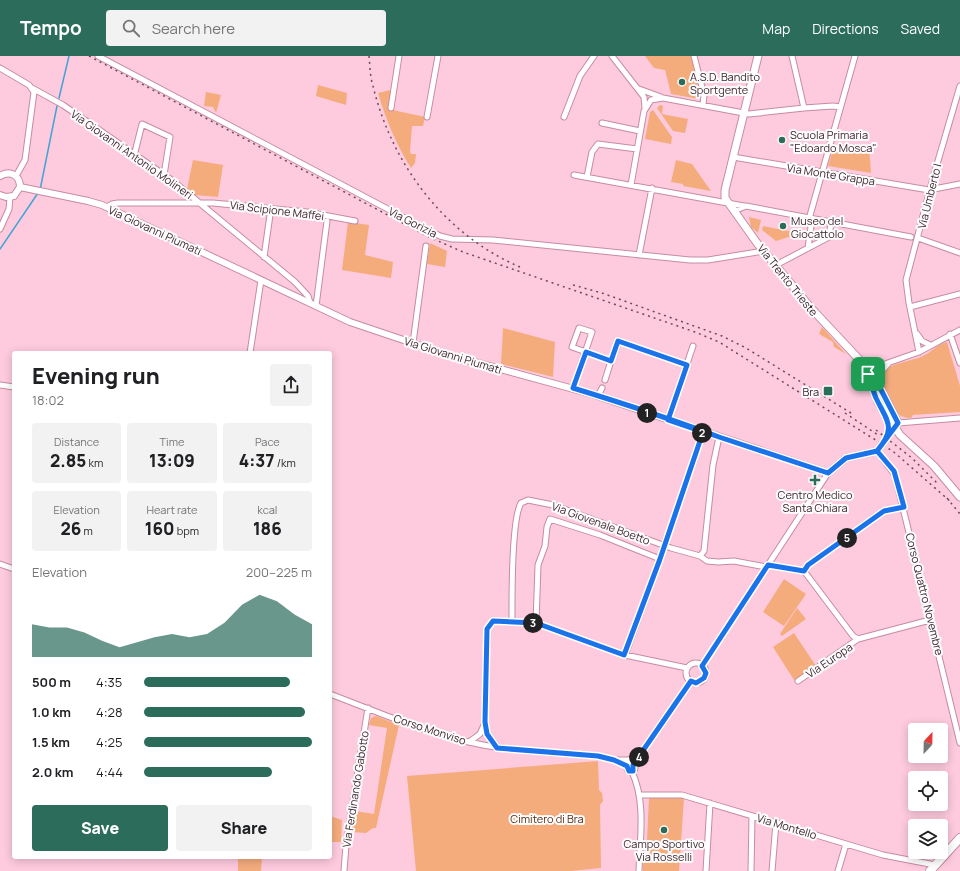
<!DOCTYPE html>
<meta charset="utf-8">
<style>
:root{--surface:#fff;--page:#f2f2f2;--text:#202124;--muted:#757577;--accent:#2b6c5b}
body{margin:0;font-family:Manrope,sans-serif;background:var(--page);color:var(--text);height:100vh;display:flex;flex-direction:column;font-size:15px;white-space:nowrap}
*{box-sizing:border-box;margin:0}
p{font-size:13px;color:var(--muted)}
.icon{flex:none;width:22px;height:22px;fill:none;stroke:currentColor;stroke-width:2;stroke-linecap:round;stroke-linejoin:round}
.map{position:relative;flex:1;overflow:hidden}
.drawer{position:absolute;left:12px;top:295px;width:320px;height:508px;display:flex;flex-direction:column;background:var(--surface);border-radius:4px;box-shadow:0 2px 10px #0003}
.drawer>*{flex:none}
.needle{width:26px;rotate:22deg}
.tools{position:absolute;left:908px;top:667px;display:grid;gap:8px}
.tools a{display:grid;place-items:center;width:40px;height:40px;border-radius:4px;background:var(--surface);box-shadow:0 2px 10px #0003;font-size:20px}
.pin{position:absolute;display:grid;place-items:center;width:34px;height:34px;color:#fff;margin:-17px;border-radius:8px;box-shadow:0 2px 6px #0006}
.km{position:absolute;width:20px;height:20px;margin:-10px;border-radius:50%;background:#222;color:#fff;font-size:11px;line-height:20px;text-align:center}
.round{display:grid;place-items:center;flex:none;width:42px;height:42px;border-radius:4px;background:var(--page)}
.summary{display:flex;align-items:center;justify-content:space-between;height:68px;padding:0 20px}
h1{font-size:22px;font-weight:800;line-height:30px}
.stats{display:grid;grid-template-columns:repeat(3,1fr);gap:6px;height:68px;padding:4px 20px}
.stats div{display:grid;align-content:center;border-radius:4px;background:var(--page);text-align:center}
.stats b{font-size:17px;font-weight:800}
.stats small{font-size:11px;font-weight:400}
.stats p{font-size:11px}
.chart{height:112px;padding:8px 20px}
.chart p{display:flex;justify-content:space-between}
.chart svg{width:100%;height:72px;margin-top:4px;fill:var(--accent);opacity:.7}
.action{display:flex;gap:8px;margin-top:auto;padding:8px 20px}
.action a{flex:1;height:46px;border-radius:4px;background:var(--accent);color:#fff;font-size:16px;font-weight:800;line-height:46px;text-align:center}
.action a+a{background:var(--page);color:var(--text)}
ul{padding:0 20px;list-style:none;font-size:13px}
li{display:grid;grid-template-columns:64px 48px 1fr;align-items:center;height:30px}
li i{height:10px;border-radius:5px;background:var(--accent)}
header{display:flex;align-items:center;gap:24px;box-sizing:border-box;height:56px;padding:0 20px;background:var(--accent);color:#fff}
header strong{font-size:19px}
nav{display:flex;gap:22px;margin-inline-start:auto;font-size:14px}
.search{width:280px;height:36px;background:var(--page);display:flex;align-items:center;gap:10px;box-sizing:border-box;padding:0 14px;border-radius:4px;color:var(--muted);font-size:15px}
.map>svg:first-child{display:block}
</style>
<header>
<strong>Tempo</strong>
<div class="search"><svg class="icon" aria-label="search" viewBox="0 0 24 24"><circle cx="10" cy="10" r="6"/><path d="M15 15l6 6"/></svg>Search here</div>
<nav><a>Map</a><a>Directions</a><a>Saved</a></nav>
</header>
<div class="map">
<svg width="960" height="815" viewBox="0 0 960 815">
<rect width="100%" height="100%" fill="#fecade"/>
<!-- green -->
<path fill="#f5ac7d" d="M645 0H691L700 40 699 43 671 38 665 14 654 12Z
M318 29 347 37 346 49 316 40Z
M391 34 388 53 425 61 423 70H412L410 95 411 98H416L415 107 411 112C396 88 386 64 378 37Z
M206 36 221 39 216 57 213 51 204 50Z
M660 49 663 50 662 58 688 63 685 77 673 75 657 52Z
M653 54 672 81 671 88 645 83 650 56Z
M869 90 871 117 828 110 832 97Z
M193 104 223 109 218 141 194 139 187 133Z
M676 104 692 108 711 135 683 130V128L671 126Z
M749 161 761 164 758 177 751 171Z
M348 166 369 169 365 199 393 206 391 222 342 214Z
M763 170 793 176 792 180 776 185 762 174Z
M430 187 447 195 445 211 427 208Z
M822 271 846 298 834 291 833 286 819 278Z
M503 272 555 286 553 321 501 308Z
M947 286 960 330V356L913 359 911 362C899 362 896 356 890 347 887 342 883 336 881 331 873 307 909 307 923 300 932 296 937 288 947 286Z
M784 523 806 538 784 570 763 556Z
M797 552 806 563 782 580 780 578Z
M794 577 816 610 794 624 773 591Z
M376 660 399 669 376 772H373L366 777 352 776 355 755 374 758 387 672 369 669 371 662Z
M598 705 599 734 602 737 603 745 600 749 601 812 571 815H416L407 720Z
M665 741 684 742 679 815H643V806L646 805 649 742Z
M330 760 342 764 341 786H330Z
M238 801H262L261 815H238Z"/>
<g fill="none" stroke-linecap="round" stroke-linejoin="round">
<!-- stream -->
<path stroke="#42a4d4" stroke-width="1.5" d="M59 42 69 0
M40 134 57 50
M0 193 38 137"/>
<defs>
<path id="minor" d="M98 0 418 169 440 180 452 183 493 184 690 204H708L764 195
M612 0 644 41 645 52
M694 0 704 39 703 49
M792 0 804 52 833 50 840 51
M0 12 29 29 34 36 25 104 16 120
M32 32 63 49 173 125 295 226 308 240 310 247
M639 33 661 41
M391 52 399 0
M427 61 438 0
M564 61 580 20 594 0
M602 67 640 75
M134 100 142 68 170 81 164 119
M733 101 929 134 960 128
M574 119 744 150
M587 121 592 96 598 88 637 93
M631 129 644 55 651 44 663 42 749 58 804 52
M107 151 112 148 118 147H213L307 156 355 165
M734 155 746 150 911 181
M809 163 855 0
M0 173 9 153 10 141
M918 182 960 197
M808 192 812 163
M639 199 652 132
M264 201 271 152
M776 209 829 181 831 167
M316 250 327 165
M910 251 960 238
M917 278 922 285 930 289
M950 278 960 307
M413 287 426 190
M919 296 909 247 906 224 935 115 960 30
M250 297 261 224
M871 315 882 309 919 296 960 274
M878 319 888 308
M605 324 611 305
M0 329 14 331
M573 332 592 276 579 272 572 291 611 305 619 285 687 309
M598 340 602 332
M668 364 693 290
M898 367 960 362
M877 395 895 419 960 687
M700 500 704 495 713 409 719 381
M0 508 14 513
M768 509 804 515 853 580 858 583
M804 515 808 509 883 455 904 451
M512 566C512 543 511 464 521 447L528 444 553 449 671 492 700 500 707 505 718 506 734 505 766 511
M536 567 538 509 545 490 547 471 550 463 600 479 660 503
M625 599 660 503 703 376
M686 617a10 10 0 1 1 20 0a10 10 0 1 1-20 0Z
M702 610 828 417
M798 625 858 583 930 564
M330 638C380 657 430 679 483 689 521 696 560 697 598 700L614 704 627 710
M469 686 480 678 485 667
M497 691 487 678 485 666 487 573 493 565 536 567 625 599 687 612
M618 704H628L639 699
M627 712a4 4 0 1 1 8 0a4 4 0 1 1-8 0Z
M633 709 691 625
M632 716C646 745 640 783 639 815
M639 739H682L883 799 935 809
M344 815 346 789 368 652
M706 815 710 747
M751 815 752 760
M772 815 776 767
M838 815 846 788"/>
<path id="tertiary" d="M0 120C10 114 20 119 20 131L14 140 6 141 0 139
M20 131 88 145 102 149 350 266 445 298 592 338 828 417 846 402 877 395 895 371"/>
<path id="secondary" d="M758 0 725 134V142L757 187 810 251 870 315
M866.5 320a5.5 5.5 0 1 1 11 0a5.5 5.5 0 1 1-11 0Z
M876 324 898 367 895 371
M871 325 878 346 900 379 934 410 960 441"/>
<path id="primary" d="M930 815 960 782"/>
</defs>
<!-- minor casing -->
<use href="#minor" stroke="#c78ba3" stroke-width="7"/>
<!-- tertiary casing -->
<use href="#tertiary" stroke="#c78ba3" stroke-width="8"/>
<!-- secondary casing -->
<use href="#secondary" stroke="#c78ba3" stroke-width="9"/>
<!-- primary casing -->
<use href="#primary" stroke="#c78ba3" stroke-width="10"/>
<!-- minor -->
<use href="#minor" stroke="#fff" stroke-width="5"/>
<!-- tertiary -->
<use href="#tertiary" stroke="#fff" stroke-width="6"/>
<!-- secondary -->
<use href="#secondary" stroke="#fff" stroke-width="7"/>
<!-- primary -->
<use href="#primary" stroke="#fff" stroke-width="8"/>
<!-- rail -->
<path stroke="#6b4c59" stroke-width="1.5" stroke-dasharray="2 4" stroke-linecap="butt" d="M89 0 429 181 463 196 695 276 719 286 882 388 895 397 951 446
M369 0C370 10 370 21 373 30 392 109 445 179 520 211
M573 229 602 237 722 280 746 292 851 357
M845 357 878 379
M876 374 912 402 939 429
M947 442 960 458"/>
</g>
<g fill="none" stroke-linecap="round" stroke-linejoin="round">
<defs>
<path id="route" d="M868 318 867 322C872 328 873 335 876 342 887 365 897 371 877 395L846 402 828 417 719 381C671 363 622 347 573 332L586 296 611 305 618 285 687 309 668 364 703 376 660 503 624 599 536 567 493 565 487 573 485 666 487 678 497 692 598 700 614 704 627 710 629 715H633V709L691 625 696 627 704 622 706 617 702 610 768 509 804 515 808 509 884 455 904 451 894 415 877 395 898 367 876 324 877 318 873 315 868 318"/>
</defs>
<!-- route casing -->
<use href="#route" stroke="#fff" stroke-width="8"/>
<!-- route -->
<use href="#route" stroke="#1a73e8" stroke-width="5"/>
</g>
<!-- markers -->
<g fill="#2b6c5b" stroke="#fcfcfc" stroke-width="1.5">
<circle cx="682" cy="26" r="4"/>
<circle cx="782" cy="84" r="4"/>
<circle cx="783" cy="170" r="4"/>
<rect x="823" y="330" width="10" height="10" rx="2"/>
<path d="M813 418h4v4h4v4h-4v4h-4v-4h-4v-4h4z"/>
<circle cx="664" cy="774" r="4"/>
</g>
<g text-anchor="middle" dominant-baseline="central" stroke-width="4" stroke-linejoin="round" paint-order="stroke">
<!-- poi labels -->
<g font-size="11" fill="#3e2630" stroke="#fcfcfc" text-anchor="start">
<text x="690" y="20">A.S.D. Bandito<tspan x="690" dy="13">Sportgente</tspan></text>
<text x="790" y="78">Scuola Primaria<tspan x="790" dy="13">"Edoardo Mosca"</tspan></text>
<text x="791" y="164">Museo del<tspan x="791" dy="13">Giocattolo</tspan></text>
<text x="819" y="335" text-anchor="end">Bra</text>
<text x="815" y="438" text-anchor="middle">Centro Medico<tspan x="815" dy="13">Santa Chiara</tspan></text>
<text x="664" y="787" text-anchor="middle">Campo Sportivo<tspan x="664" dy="13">Via Rosselli</tspan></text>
</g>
<!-- street labels -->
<g font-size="11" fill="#3e2630" stroke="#fcfcfc">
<text transform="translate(132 98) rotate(35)">Via Giovanni Antonio Molineri</text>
<text transform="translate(831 118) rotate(9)">Via Monte Grappa</text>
<text transform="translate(929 140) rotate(-76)">Via Umberto I</text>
<text transform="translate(277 154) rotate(7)">Via Scipione Maffei</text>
<text transform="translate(413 166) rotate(27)">Via Gorizia</text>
<text transform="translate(155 174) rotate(25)">Via Giovanni Piumati</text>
<text transform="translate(788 224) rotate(51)">Via Trento Trieste</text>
<text transform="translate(453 299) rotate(17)">Via Giovanni Piumati</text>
<text transform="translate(601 467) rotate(20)">Via Giovenale Boetto</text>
<text transform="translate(925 538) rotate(76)">Corso Quattro Novembre</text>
<text transform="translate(829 604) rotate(-34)">Via Europa</text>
<text transform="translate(430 673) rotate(18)">Corso Monviso</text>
<text transform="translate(355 733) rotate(-81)">Via Ferdinando Gabotto</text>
<text transform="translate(787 770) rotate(17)">Via Montello</text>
</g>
<!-- park labels -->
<g font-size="11" fill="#552e12" stroke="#fcfcfc">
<text x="547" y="762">Cimitero di Bra</text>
</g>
</g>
</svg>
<div class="tools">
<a><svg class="needle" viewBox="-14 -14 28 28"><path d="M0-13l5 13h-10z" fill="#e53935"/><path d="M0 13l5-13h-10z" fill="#757577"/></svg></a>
<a><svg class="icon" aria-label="locate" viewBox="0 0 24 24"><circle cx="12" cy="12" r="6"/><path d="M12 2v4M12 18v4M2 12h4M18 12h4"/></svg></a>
<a><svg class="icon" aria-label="layers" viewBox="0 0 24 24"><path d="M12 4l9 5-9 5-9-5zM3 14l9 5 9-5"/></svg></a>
</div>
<div class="pin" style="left:868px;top:318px;background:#1e9e55"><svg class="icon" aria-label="arrive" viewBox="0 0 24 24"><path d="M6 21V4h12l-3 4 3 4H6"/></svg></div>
<b class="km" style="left:647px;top:357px">1</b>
<b class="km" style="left:702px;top:377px">2</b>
<b class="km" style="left:533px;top:567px">3</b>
<b class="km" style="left:639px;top:701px">4</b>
<b class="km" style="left:847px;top:482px">5</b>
<section class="drawer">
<div class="summary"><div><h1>Evening run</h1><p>18:02</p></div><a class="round"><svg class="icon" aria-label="share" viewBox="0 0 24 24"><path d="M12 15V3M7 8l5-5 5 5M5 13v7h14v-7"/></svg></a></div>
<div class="stats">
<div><p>Distance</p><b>2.85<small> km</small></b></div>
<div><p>Time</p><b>13:09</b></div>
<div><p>Pace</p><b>4:37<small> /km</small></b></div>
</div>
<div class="stats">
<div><p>Elevation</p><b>26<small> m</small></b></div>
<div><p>Heart rate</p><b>160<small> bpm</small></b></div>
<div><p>kcal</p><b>186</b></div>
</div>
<div class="chart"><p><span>Elevation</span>200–225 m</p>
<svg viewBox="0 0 160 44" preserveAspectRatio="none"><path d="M0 44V24L10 26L20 26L30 29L40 34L50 38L60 35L70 32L80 30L90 32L100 30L110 23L120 12L130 6L140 10L150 18L160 24V44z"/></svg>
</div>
<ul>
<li><b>500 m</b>4:35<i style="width:87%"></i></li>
<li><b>1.0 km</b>4:28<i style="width:96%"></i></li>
<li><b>1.5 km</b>4:25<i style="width:100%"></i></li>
<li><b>2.0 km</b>4:44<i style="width:76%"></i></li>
</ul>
<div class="action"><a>Save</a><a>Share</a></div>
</section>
</div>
